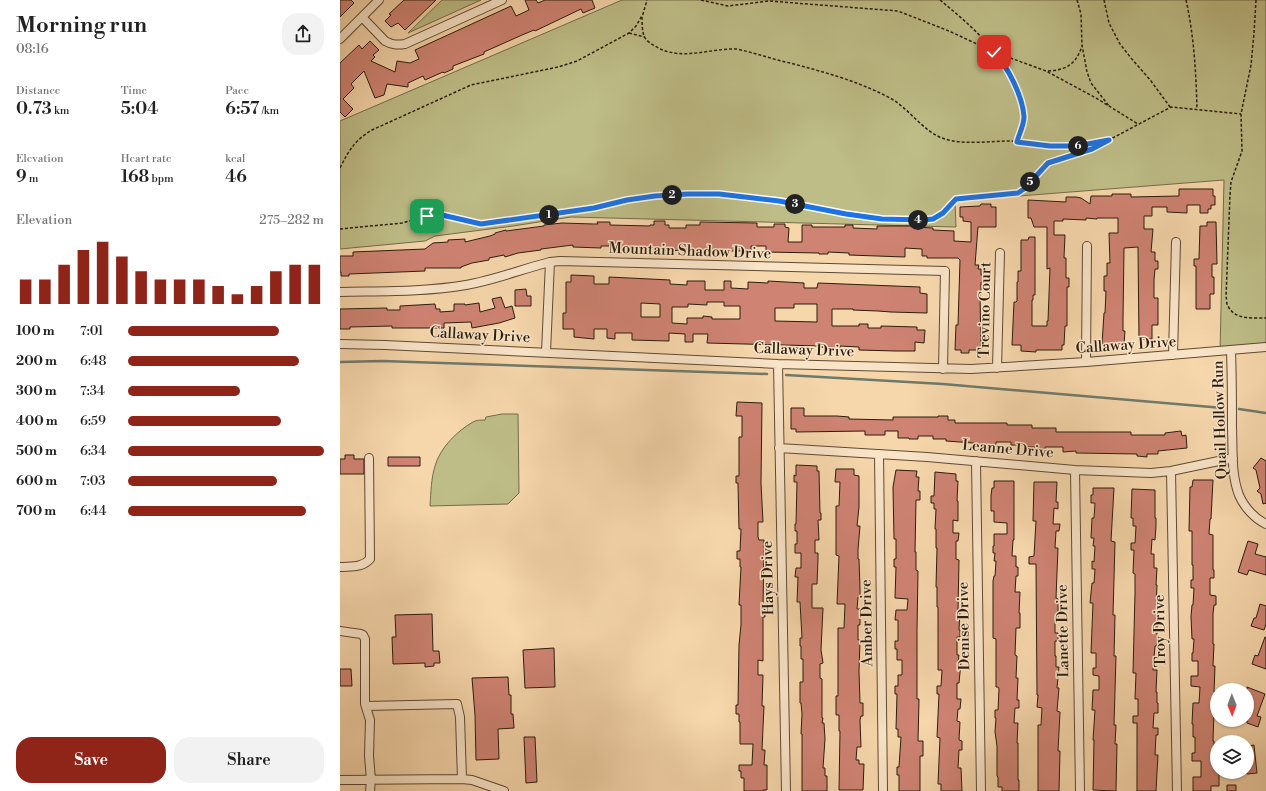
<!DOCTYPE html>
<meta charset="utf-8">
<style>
:root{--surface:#fff;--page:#f2f2f2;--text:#222;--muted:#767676;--accent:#8f2418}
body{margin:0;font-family:"Libre Bodoni",serif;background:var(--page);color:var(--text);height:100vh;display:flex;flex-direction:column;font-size:15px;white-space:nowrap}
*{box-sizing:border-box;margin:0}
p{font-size:13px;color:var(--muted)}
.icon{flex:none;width:22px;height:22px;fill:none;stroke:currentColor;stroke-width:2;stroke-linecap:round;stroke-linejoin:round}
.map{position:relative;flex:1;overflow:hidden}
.sheet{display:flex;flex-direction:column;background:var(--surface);width:340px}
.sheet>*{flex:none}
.needle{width:26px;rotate:179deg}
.tools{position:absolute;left:870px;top:683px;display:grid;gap:8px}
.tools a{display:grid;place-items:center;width:44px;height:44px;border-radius:50%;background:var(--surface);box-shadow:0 1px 3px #0004;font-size:20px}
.pin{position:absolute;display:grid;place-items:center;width:34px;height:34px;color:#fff;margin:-17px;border-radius:8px;box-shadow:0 2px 6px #0006}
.km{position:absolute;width:20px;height:20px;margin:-10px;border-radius:50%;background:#222;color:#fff;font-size:11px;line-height:20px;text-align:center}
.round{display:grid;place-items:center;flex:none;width:42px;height:42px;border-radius:16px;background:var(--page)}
.headline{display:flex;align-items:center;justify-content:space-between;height:68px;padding:0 16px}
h1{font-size:22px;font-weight:600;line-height:30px}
.metrics{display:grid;grid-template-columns:repeat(3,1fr);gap:6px;height:68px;padding:4px 16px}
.metrics div{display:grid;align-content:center}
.metrics b{font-size:17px;font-weight:600}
.metrics small{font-size:11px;font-weight:400}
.metrics p{font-size:11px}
.chart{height:112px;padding:8px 16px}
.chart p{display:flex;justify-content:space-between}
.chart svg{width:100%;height:72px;margin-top:4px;stroke:var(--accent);stroke-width:6}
.button{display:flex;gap:8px;margin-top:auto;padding:8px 16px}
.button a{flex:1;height:46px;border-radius:16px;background:var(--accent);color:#fff;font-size:16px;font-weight:600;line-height:46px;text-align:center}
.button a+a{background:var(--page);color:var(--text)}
ul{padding:0 16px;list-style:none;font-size:13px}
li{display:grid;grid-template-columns:64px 48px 1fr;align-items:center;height:30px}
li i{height:10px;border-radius:5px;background:var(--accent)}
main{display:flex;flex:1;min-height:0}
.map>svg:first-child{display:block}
</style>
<main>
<section class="sheet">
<div class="headline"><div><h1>Morning run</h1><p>08:16</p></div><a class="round"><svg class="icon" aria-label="share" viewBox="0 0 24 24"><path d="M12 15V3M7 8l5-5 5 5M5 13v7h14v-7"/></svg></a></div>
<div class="metrics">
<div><p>Distance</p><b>0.73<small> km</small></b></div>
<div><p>Time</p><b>5:04</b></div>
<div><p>Pace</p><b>6:57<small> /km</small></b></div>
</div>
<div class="metrics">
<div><p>Elevation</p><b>9<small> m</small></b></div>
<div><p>Heart rate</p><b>168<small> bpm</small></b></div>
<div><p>kcal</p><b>46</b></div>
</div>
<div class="chart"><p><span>Elevation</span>275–282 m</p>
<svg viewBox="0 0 160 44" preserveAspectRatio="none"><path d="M5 44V29M15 44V29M25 44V20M35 44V11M45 44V6M55 44V15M65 44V24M75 44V29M85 44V29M95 44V29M105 44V33M115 44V38M125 44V33M135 44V24M145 44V20M155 44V20"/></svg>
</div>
<ul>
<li><b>100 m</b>7:01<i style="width:77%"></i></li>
<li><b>200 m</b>6:48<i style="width:87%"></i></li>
<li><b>300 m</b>7:34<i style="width:57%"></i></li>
<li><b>400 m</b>6:59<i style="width:78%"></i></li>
<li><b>500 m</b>6:34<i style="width:100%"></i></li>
<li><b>600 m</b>7:03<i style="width:76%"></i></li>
<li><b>700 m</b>6:44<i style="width:91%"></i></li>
</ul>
<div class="button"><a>Save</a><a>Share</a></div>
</section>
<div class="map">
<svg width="926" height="791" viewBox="0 0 926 791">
<rect width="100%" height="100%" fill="#f6d6ab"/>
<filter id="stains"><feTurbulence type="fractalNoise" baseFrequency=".005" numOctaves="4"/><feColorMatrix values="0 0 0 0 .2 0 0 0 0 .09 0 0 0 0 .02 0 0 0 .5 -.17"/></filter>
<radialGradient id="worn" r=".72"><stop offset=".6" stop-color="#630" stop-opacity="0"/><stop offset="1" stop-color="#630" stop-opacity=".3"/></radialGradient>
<!-- green -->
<path fill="#bebd87" stroke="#746c4a" d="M102 0H141L68 33Z
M282 0H926V347L880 352 884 180 615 201 616 227 231 217 173 226 95 236 85 241 0 249V121Z
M162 414H178L179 493 168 504 90 506C91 492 91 479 95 466 100 448 117 431 133 422 136 420 141 420 145 420L146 417Z"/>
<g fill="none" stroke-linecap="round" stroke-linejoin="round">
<!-- stream -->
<path stroke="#6f7a6b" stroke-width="2.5" d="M0 362 42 361 427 374
M446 375 603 384 883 408
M899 409 926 413"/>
</g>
<!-- building -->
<path fill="#cf8373" stroke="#2b1c0c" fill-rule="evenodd" d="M0 0H11L14 3 0 17Z
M64 0H96L65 30 58 23 51 27 45 21 51 15 49 14Z
M185 0H196L198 3 205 0H252L255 8 243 13 241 9 195 31 194 30 182 35 144 52V54L113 66V69L104 73 103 72 85 80 83 76 68 83V87L47 84 44 95 35 98 24 71 11 84 14 88 3 99 13 109 5 117 0 112V63L19 45 22 49 30 41 39 50 33 55 35 57 31 61 55 72 57 61 70 63 79 59 75 50 171 6 176 16 189 10Z
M839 189H873V196H875V205H871V209H868V213H860V205H847V213L827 212V207H812V216H804V229H813L811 252H815V261H818V269H815L814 280V298H818V325H812V339H799L798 247 784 248 783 320V331H785L784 344H762L764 313H765L766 291H764V276H767V263H770L769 233H778V218H757V219L746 218V220L723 219V221H714V235H725L724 258H726V278H729V287H727V326H725L724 345H722V350H696V352L681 351V345H672L674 302H676L677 301V282H678V271H681V240H688L689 237H695V295H693V300H692V326H707V321H708L710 268 707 269V227H694L691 218H688V200L726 202V197H736L741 198 750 204 751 196H772V194H791V197L839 196Z
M641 204H651V207H656V227H638L635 265H639L638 269H641V275H645V282H641V294H640L641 350H629V353H621V350H615L616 325H618L620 260 618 258H587V256H582V249L565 248V257L509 255V253L488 252V254H479V253L426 252V246H411V251H352L321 250V249L278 248V246H261V248L233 247V245L201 249V250L178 253 165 257 164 255 149 258V260L132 263 121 267V268H85V271L9 274V276H1V272H0V256H13V252L85 249 93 243 108 242V240L125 239V242L150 236 155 234V233L166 230V231L204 226V225L222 223 254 224H258L257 222H270V225L310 226V225H314V221H325V225H329V228H346V225H360V222L417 223V227H434V224H445V227L449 228 448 242H462V225H472V227H505V225H513V228L537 229V226H574V227L593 228V230L614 231V241L631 242V222L623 221V217H620V207L640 206Z
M867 222H876L877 264H872V277H874V294H870V309H856V266H854V259H859L860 226H867Z
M231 275 254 276V284H269V277L330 280V284L347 285V281H365V290H384V281H391V288L408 289V282L428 283V281L464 283V288H477L478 283 580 287V293L587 294V313L551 312 538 311 513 310V309H492V326H519V324H528V328H541V326L577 327V330H585L584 343 575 342V351H556L519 350V347L500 346V349H493V348L480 347V346L367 343 368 334H353V342H345V334L329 333V341L292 340V333H275V339L267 338V329H254V339L234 337V329H223V313H226V282H231ZM367 302H384V306H400V319H372V317L363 316V318H347V324L332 323V307H348V304L367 305ZM301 303 320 304V317H301ZM454 304H477V322L435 321V308H454Z
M186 289 187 296H191V306H175V290Z
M161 297 165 308 172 306 175 318 159 323 132 328 131 322 104 323V328H52V326L10 327V329H0V309L47 308V310H60V306L95 304 96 309H100V312L114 311V304H125V305L139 303 140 312 155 308 152 299Z
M397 402 422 403 421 483 423 522H418V537L419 540H424L423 609H425V617H423V661L418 660V675H423L422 706H424L422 750H425L424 765H427V790H423V791H404V778H401V771H399V765H412L413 744H400V722H399V714H396V705H398L399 645 401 625V605H399L401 567H400V559H397V551H400L401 529H399L398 483H396V476H399V437H402V416H396Z
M451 408H464V416H497L509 417V419L553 420V417H598V416H608V420H615V423H667V425H692V428H716V432H791V435H825V433L841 431 842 436 846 435 847 448 818 451V454H807V457L797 456V454L736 453V451L723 452V447H705V449H695V447H684V445H671V442H656V445H634V443L606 441V439H593V436H578V439H569V438H558V431H545V435H525V431L456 432V429H451Z
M5 455H14V459H24V474H0V459H5Z
M48 457H80V466H48Z
M921 458 926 461V503L923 504 921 494 917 491 920 488 916 470 913 468Z
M456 465 477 466V471H479L480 513H481V520H478L479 540H475V553H478V559L477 584H472V608H483L481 650 483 663 480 664V678L482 679V718H483L482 723H484L485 739 483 768H485V776H487V791H462V734H461L462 714 461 703H460V682H463V659H461V646H460V638H462L460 602H457L458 577H455L456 568H461V553H455V544H457V531H455V524H456L457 482H454V475L456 476Z
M496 469H514V475L519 476V507L517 526H520L518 550V559H519L520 589V597H518L517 609H520V625H518V640H520L519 671 520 703H523V716H521L520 720 521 747H517L516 760H519V764H524L523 790H499L500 731H499V715H496V696H498V628H504L505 604H497L499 556 496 555V506H499L500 482H495Z
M556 470 577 471 576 477H579L578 491H580V500H576L575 552H576V570L578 571 577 630V699H579L578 741H583V756H580V791H559V775H557V767H559L561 737H558V729H556L557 694H555V686H558V675H562V660H557V649H555V641H558V620H555L556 610H567L568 599 555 598 556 567H554V559H556V539H554L553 487Z
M595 472 616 474V481H618L617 501H618V521L613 520V533H619L618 541H616V559L619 560 618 610H620L619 630H620V637H617V655H619L618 662H621L619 683H617V699H621L620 709H618L617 721 620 722 619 740 622 741V750H619L618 768H621L622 791H601V784H598L600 738 597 737 599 694H597V686H601L602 670H598V607H597V587H596L597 548H596V529H595L596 509H594V503H591V496H594Z
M853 480H873L871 519H870L869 534 873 535V570H874V578H870V595L876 596V605H874L873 614V644H874L873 666H875L874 692H877V713L874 711 873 741H874V765H877V772H879V786H871V791H853V777H861V761H852V753H855V737H853V724H852L853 703H859L860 687 851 686V676H858V661H852V653H853L854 639H852L851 617 852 605H853L854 588H851V580H853V565H852V531H849L850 487H852Z
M654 481H674V540H673L672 556H676V567H678V576H676L675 592H680L679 613H680V628H676L675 655 677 656 676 678H678L677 700H679V708H675L674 723H678L677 743H678V780H679V791H662V787H658V777L657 776V746L655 732 656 718H655V710H658L659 689 658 687H656V639L653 638V581L654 576H655L656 561H654L655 553H653V546H654V534H667V523L654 522V511H651V496L652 488H654Z
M694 482H717L716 502H718V509L714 508 713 524H720L719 531H716L715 548H718L716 598 718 599V620H715V633H718V641H715V656H716V667H719L717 688H719L717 711 720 712 718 751H720L719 791H698V725H701L702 708 697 707 698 695H697L696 564H689V557L694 556 696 521H693Z
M753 488H774L771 541 775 542 773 615H775L774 656H776L774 725H776L775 744H777L776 791 753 790 754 740H753L755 710H752L753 690H759V676L753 675V668H756V653H751L753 603H750L752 583H754L755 569H752V561L754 562 755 546H753L754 538H751L752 518H754L755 503H751V495H753Z
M792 489 815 490V518H816V526L815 540 812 539 811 554H814V568H817L816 585H817L816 605H817V646H815L813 670H817L816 692H817V703H818V713H814L813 728H818V735H816L815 755H818L816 791H797V723H793V716H798V699H795L796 673H793L795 593V574L793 573 794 550H791V543H795L796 526H793V518H791Z
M908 541 918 544 915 554 926 557V575L909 570 907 575 898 572Z
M920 604 926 606V624L924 630 911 626 914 618H916Z
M92 614 93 651H99L100 663H94V666L85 667V663L53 664 52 637H56L55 615Z
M925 637H926V669L912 664 915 655 918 656Z
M214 648 215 687 185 688 183 650Z
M0 669H11L12 686H0Z
M168 677 169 695H171V714H173L174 728 158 729 159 759 136 760 135 715 132 678Z
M907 687 925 694 917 716 921 717 918 727 907 723Z
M184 737H195L197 782 186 783Z
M914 745 917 773 907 774V746Z
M887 785H896V791H887Z"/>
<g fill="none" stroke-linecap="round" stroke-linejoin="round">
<defs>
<path id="minor" d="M22 17 45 41C52 45 57 45 65 44L162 0
M0 39 39 0
M0 292C42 291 85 292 126 285 155 280 182 269 210 262L220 261 605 271 603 369
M0 344 45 345 438 364 631 369 746 362 926 347
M891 351C892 377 892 402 892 428 893 451 891 474 899 495 904 507 915 519 926 524
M206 352 210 262
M833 355 836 242
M746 362 747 246
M438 364 446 791
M657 368 660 253
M439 448 587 457 735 470 811 473 831 471 893 458
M539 454 543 791
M636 461 641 791
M735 470 740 791
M831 471 837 791
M0 567C11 566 22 568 30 559L29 458
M0 631 21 634 23 635 25 639V704L30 720 29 756 31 780 30 791
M26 706 117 704 120 717 122 779
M0 780 122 779 132 780 164 791"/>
</defs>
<!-- minor casing -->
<use href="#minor" stroke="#5e4a34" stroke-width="10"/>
<!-- path -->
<path stroke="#2b1c0c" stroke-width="1.5" stroke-dasharray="3 2" stroke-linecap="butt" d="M361 0 388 6 429 1 558 11 609 31 654 52 706 71 756 98 798 124
M600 0C633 27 666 56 679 97 681 104 684 111 684 118 683 126 679 134 677 142
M737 0 741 14 742 45 747 72 751 83 769 106
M764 0 769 23 780 44 791 58 811 81 830 107
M846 0C854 36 856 72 857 109
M916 0 914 33 911 65 901 114 902 151 891 182 890 195 886 297C887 299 886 304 888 306 894 320 914 318 926 318
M302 17C302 23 302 33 305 38 307 41 311 44 315 46 340 62 369 48 397 49 415 53 432 59 450 63 484 72 518 81 550 98 570 109 584 133 605 139 623 145 652 141 671 141 684 142 697 145 710 146 730 147 748 144 768 140
M289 33 305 37
M708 71C727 70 736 64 742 46
M0 168C9 150 15 140 32 130L131 85 218 67 237 61 289 33 296 26 303 14 307 0
M0 229 62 223 94 214 141 224 154 223 254 208 287 200 315 196 348 194H379L439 201 506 214 542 219 583 220 593 219 603 213 616 199 678 193 684 189 708 163 752 149 831 107 901 114"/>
<!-- minor -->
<use href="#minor" stroke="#f9e4c8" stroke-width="8"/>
</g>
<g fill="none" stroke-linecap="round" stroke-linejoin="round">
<defs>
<path id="route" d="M87 216 94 214 102 215 141 224 254 208 287 200 315 196 348 194H379L439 201 506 214 542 219 583 220 593 219 603 213 616 199 678 193 684 189 708 163 752 149 769 140 737 146H710L677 142C679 134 684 125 684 117 683 97 668 67 654 52"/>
</defs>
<!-- route casing -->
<use href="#route" stroke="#fff" stroke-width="8"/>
<!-- route -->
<use href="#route" stroke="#1a73e8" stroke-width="5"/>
</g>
<g text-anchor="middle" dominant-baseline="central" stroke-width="3" stroke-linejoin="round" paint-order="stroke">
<!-- street labels -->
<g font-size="15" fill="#2b1c0c" stroke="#f9e4c8">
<text transform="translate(350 251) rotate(2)">Mountain Shadow Drive</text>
<text transform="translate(645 310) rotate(-89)">Trevino Court</text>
<text transform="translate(140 335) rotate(3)">Callaway Drive</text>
<text transform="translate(786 345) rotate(-4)">Callaway Drive</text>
<text transform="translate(464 350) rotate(2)">Callaway Drive</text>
<text transform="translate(880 420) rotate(-92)">Quail Hollow Run</text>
<text transform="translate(668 449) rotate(5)">Leanne Drive</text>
<text transform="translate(428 578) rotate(-91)">Hays Drive</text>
<text transform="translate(527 623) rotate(-91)">Amber Drive</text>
<text transform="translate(624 626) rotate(-91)">Denise Drive</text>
<text transform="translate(723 631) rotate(-91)">Lanette Drive</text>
<text transform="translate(820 631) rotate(-91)">Troy Drive</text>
</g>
</g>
<rect width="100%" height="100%" filter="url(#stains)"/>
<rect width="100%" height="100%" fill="url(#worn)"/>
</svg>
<div class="tools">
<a><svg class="needle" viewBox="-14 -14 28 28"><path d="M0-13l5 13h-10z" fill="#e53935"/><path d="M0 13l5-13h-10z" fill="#767676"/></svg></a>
<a><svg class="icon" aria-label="layers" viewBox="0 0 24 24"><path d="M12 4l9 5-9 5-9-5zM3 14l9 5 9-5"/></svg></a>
</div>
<div class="pin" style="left:87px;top:216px;background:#1e9e55"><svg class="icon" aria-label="arrive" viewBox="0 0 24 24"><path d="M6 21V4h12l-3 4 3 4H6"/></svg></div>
<div class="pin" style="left:654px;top:52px;background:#d93025"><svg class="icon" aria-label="check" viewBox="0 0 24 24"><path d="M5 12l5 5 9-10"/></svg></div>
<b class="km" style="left:209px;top:215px">1</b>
<b class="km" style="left:332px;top:195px">2</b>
<b class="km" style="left:455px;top:204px">3</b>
<b class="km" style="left:578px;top:220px">4</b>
<b class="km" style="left:690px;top:182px">5</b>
<b class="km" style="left:738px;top:146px">6</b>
</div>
</main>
